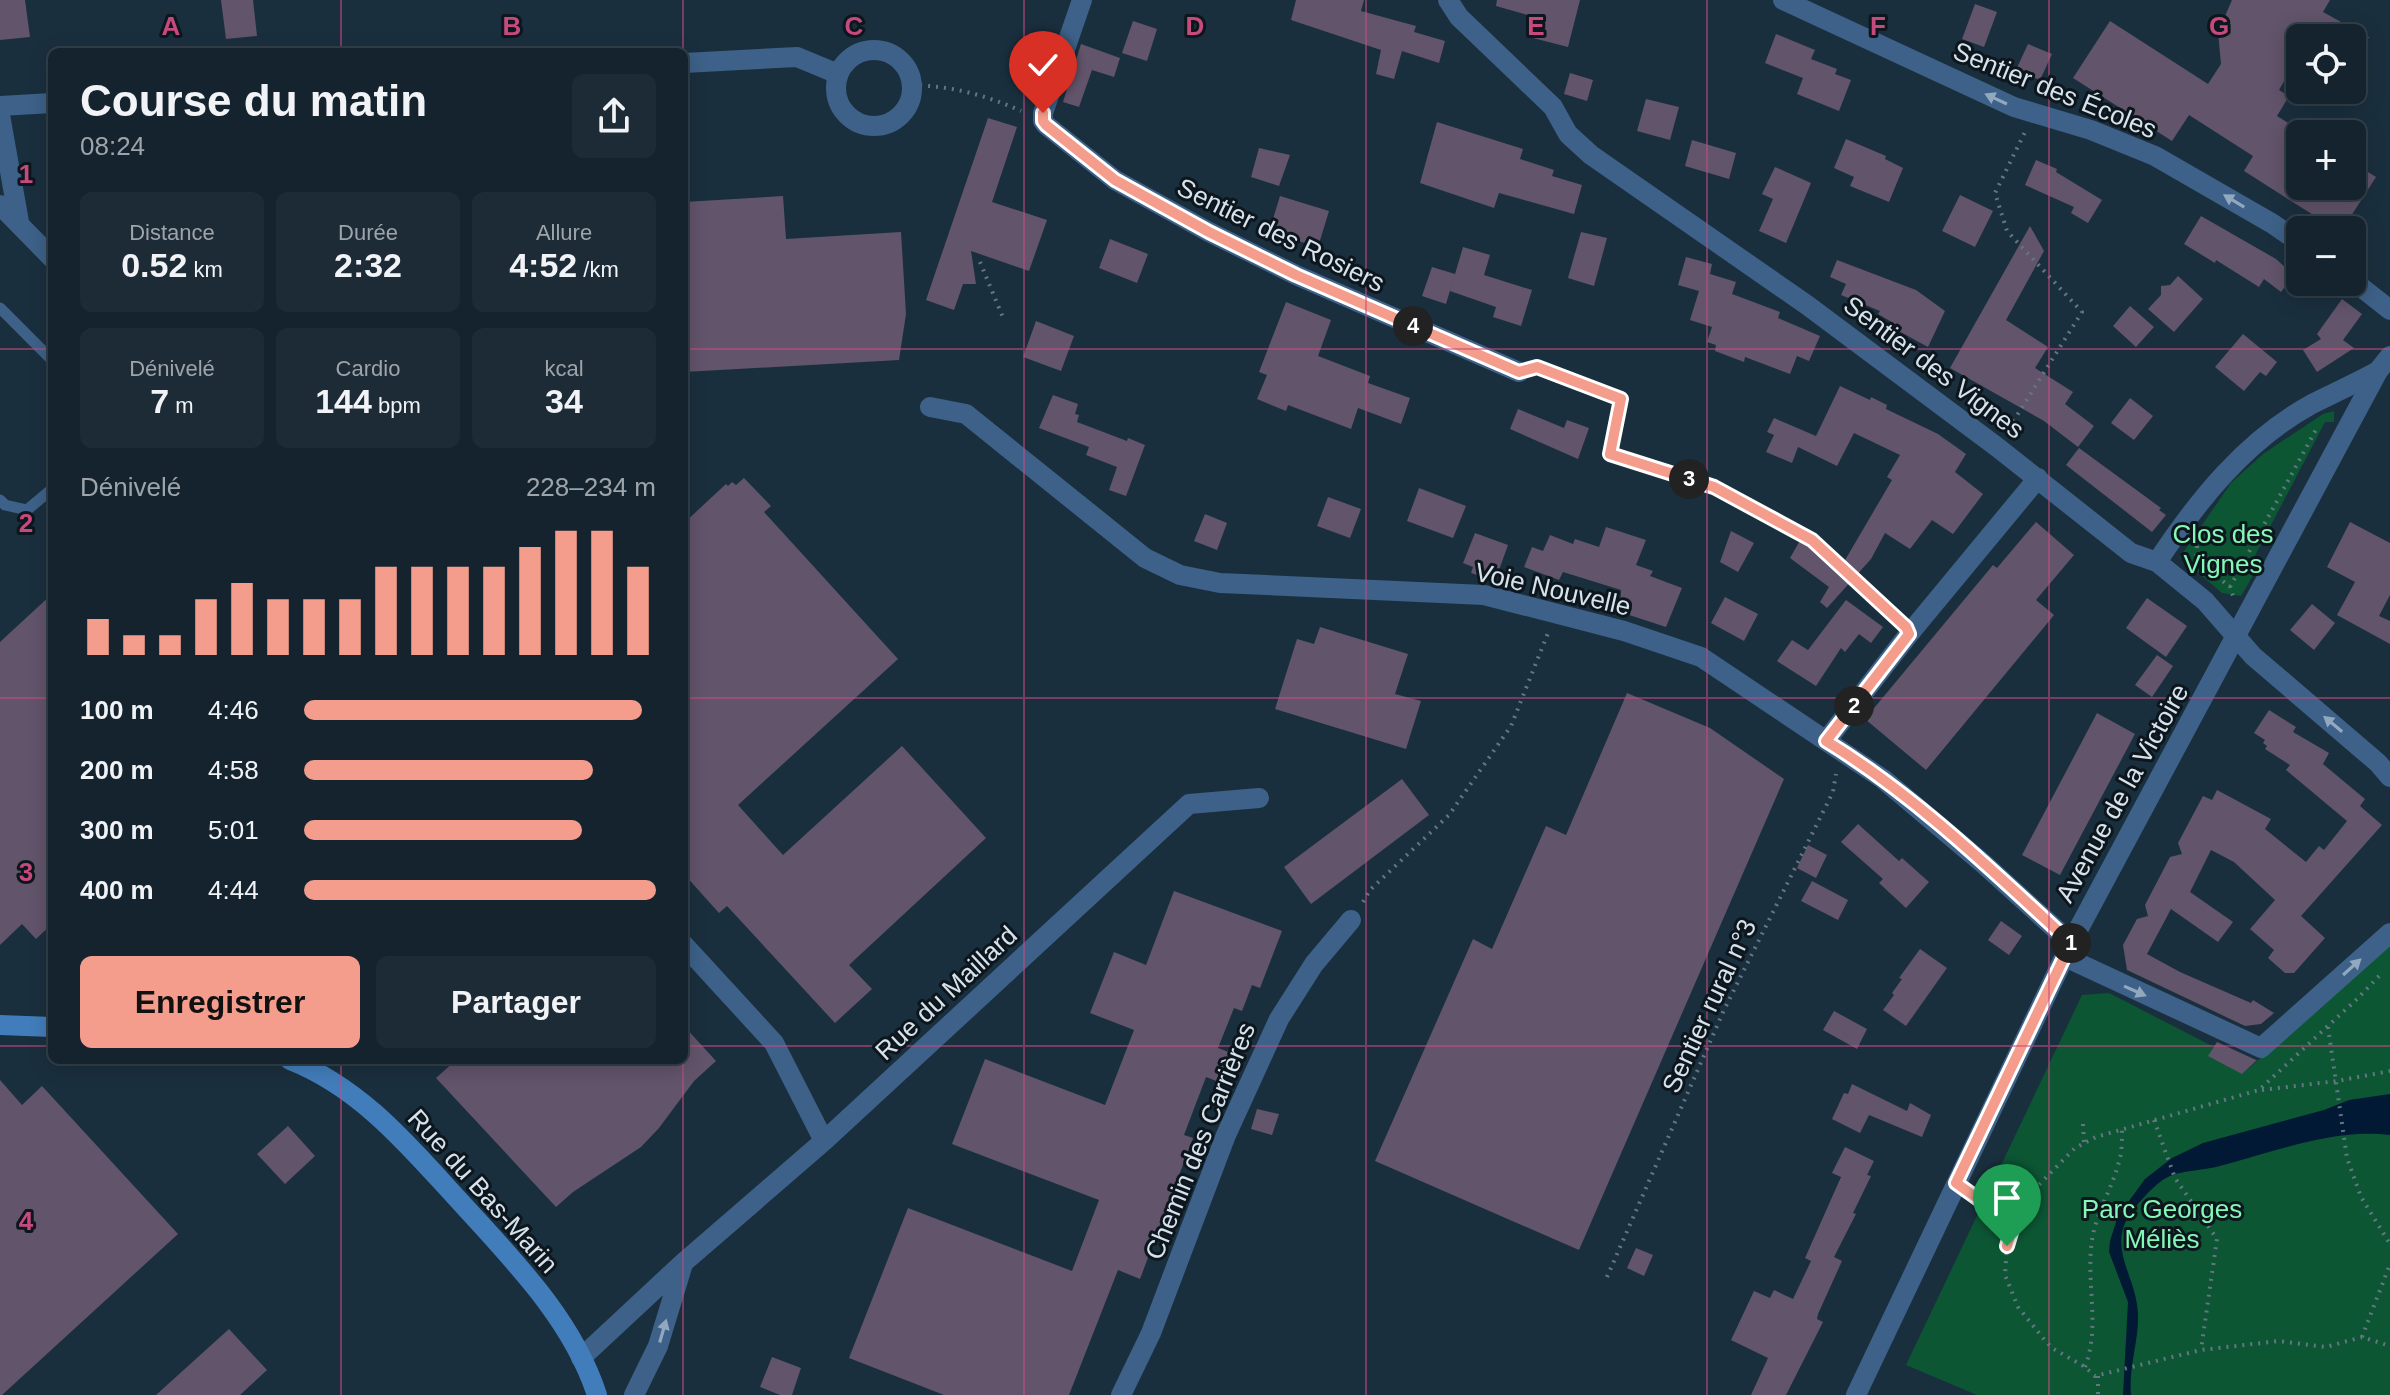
<!DOCTYPE html>
<html lang="fr">
<meta charset="utf-8">
<style>
:root{--surface:#14232e;--page:#1d2b36;--text:#f1f3f6;--muted:#9da4aa;--line:#33404a;--accent:#f49d8c}
body{margin:0;font-family:Helvetica,sans-serif;background:var(--page);color:var(--text);height:100vh;display:flex;flex-direction:column;font-size:30px;white-space:nowrap}
*{box-sizing:border-box;margin:0}
p{font-size:26px;color:var(--muted)}
.icon{flex:none;width:44px;height:44px;fill:none;stroke:currentColor;stroke-width:2;stroke-linecap:round;stroke-linejoin:round}
.map{position:relative;flex:1;overflow:hidden}
.panel{position:absolute;left:48px;top:48px;width:640px;height:1016px;display:flex;flex-direction:column;background:var(--surface);border-radius:12px;box-shadow:0 4px 20px #0003,0 0 0 2px var(--line)}
.panel>*{flex:none}
.tools{position:absolute;left:2286px;top:24px;display:grid;gap:16px}
.tools a{display:grid;place-items:center;width:80px;height:80px;border-radius:12px;background:var(--surface);box-shadow:0 4px 20px #0003,0 0 0 2px var(--line);font-size:40px}
.pin{position:absolute;display:grid;place-items:center;width:68px;height:68px;color:#fff;margin:-82px -34px;border-radius:50% 50% 50% 0;rotate:-45deg;box-shadow:0 0 8px #0007}
.pin .icon{rotate:45deg}
.km{position:absolute;width:40px;height:40px;margin:-20px;border-radius:50%;background:#222;color:#fff;font-size:22px;line-height:40px;text-align:center}
.round{display:grid;place-items:center;flex:none;width:84px;height:84px;border-radius:12px;background:var(--page)}
.summary{display:flex;align-items:center;justify-content:space-between;height:136px;padding:0 32px}
h1{font-size:44px;font-weight:600;line-height:60px}
.stats{display:grid;grid-template-columns:repeat(3,1fr);gap:12px;height:136px;padding:8px 32px}
.stats div{display:grid;align-content:center;border-radius:12px;background:var(--page);text-align:center}
.stats b{font-size:34px;font-weight:600}
.stats small{font-size:22px;font-weight:400}
.stats p{font-size:22px}
.chart{height:224px;padding:16px 32px}
.chart p{display:flex;justify-content:space-between}
.chart svg{width:100%;height:144px;margin-top:8px;stroke:var(--accent);stroke-width:6}
.button{display:flex;gap:16px;margin-top:auto;padding:16px 32px}
.button a{flex:1;height:92px;border-radius:12px;background:var(--accent);color:#111;font-size:32px;font-weight:600;line-height:92px;text-align:center}
.button a+a{background:var(--page);color:var(--text)}
ul{padding:0 32px;list-style:none;font-size:26px}
li{display:grid;grid-template-columns:128px 96px 1fr;align-items:center;height:60px}
li i{height:20px;border-radius:10px;background:var(--accent)}
.map>svg:first-child{display:block}
</style>
<div class="map">
<svg width="2390" height="1395" viewBox="0 0 2390 1395">
<rect width="100%" height="100%" fill="#1a2f3e"/>
<!-- green -->
<path fill="#0c5634" d="M2334 411V422H2325L2249 567 2255 572 2241 596 2222 593 2180 557 2231 483 2263 454 2323 414Z
M2390 945V1395H1977L1906 1365 2082 995 2109 993 2214 1047 2242 1074Z"/>
<!-- water -->
<path fill="#011935" d="M2390 1094V1135C2332 1128 2272 1153 2216 1167 2203 1170 2179 1171 2168 1177 2156 1182 2132 1209 2126 1221 2112 1249 2133 1276 2137 1304 2142 1334 2128 1364 2131 1395H2123L2128 1302 2109 1252 2110 1241 2118 1216 2145 1179 2172 1158 2203 1143 2324 1110 2349 1100Z"/>
<!-- building -->
<path fill="#62546b" d="M0 0H25L30 37 0 40Z
M221 0H253L257 36 226 39Z
M1296 0H1364L1361 11 1416 26 1414 32 1445 41 1439 63 1402 51 1394 79 1376 74 1381 50 1291 20Z
M1497 0H1580L1568 47 1533 38 1538 18 1496 6Z
M2232 0H2330L2323 12 2370 38H2300V54L2279 90 2289 96 2277 116 2300 130V186H2352V162L2376 177 2342 230H2337L2244 171 2253 156 2189 115 2172 141 2073 78 2110 21 2208 84 2221 64 2218 32Z
M1975 4 1997 12 1984 47 1962 39Z
M1133 21 1157 29 1147 61 1122 53Z
M1776 34 1815 50 1811 59 1837 69 1835 74 1851 80 1839 111 1797 94 1803 78 1765 63Z
M1081 44 1120 58 1114 77 1092 70 1079 107 1063 102Z
M2028 44 2052 54 2040 80 2016 70Z
M1570 73 1593 80 1587 101 1564 94Z
M1646 99 1679 107 1670 140 1637 131Z
M988 118 1017 127 992 202 1047 220 1029 271 971 251 976 284H963L954 310 926 300Z
M1437 122 1523 149 1520 159 1554 170 1552 176 1582 185 1574 214 1499 193 1494 208 1420 183Z
M1846 139 1886 156 1885 159 1903 168 1889 202 1850 186 1854 177 1834 168Z
M1692 140 1736 153 1729 179 1685 166Z
M1259 148 1290 155 1279 186 1251 177Z
M2036 160 2057 169 2056 172 2102 200 2088 223 2071 213 2074 207 2025 185Z
M1775 167 1811 183 1786 243 1759 231 1773 199 1762 194Z
M1960 195 1993 211 1975 247 1942 231Z
M783 196 786 239 901 232 906 314 899 360 684 372V202Z
M1280 196 1329 211 1318 247 1269 232Z
M2201 216 2276 259 2294 275 2281 292 2264 279 2259 287 2216 260 2215 263 2184 244Z
M2030 226 2044 251 2006 320 2048 347 2035 368 2073 392 2065 404 2094 426 2078 447 2044 421 1950 368Z
M1581 232 1607 238 1594 286 1568 278Z
M1110 239 1148 254 1137 283 1099 268Z
M1463 247 1490 255 1484 275 1532 290 1521 326 1493 317 1496 307 1450 291Z
M1686 257 1712 264 1710 274 1736 282 1732 294 1780 312 1778 318 1820 336 1809 361 1797 356 1790 374 1745 357 1744 362 1715 351 1716 345 1707 342 1712 327 1690 320 1699 291 1678 285Z
M1837 260 1916 290 1945 311 1928 347 1893 328 1895 324 1878 314 1880 311 1841 295 1846 284 1830 277Z
M1432 267 1455 274 1446 304 1422 296Z
M2178 276 2203 299 2174 332 2148 309 2161 295V286L2170 285Z
M2342 299 2362 314 2343 340 2354 348 2317 372 2303 350 2321 339 2317 334Z
M1286 302 1331 320 1318 356 1370 376 1368 383 1410 398 1401 424 1358 408 1351 429 1288 405 1286 411 1257 399 1267 375 1259 372Z
M2130 306 2154 327 2136 347 2113 326Z
M1036 321 1074 336 1061 371 1023 357Z
M2243 334 2277 362 2266 376 2260 372 2244 391 2215 367Z
M1840 386 1870 400 1871 397 1887 405 1886 409 1938 434 1966 454 1955 472 1983 494 1953 534 1932 520 1910 549 1885 533 1871 559 1827 608 1820 602 1829 587 1790 558 1802 537 1812 543 1841 567 1892 480 1887 477 1900 455 1854 433 1837 466 1798 447 1792 463 1766 452 1774 435 1767 432 1774 418 1816 436Z
M1053 395 1078 404 1075 414 1079 415 1077 422 1127 441 1128 438 1145 445 1126 496 1109 490 1117 467 1086 455 1089 447 1039 428Z
M2130 398 2153 416 2134 440 2111 423Z
M1518 409 1564 428 1567 420 1589 428 1578 459 1510 429Z
M2079 448 2161 508 2159 510 2166 515 2152 532 2066 465Z
M744 478 771 506 764 512 898 659 738 805 783 855 902 746 986 838 849 965 872 989 835 1023 727 906 719 913 684 874V523L726 484 728 486 732 482 736 485Z
M1419 488 1466 506 1453 538 1407 521Z
M1328 497 1361 509 1350 538 1317 526Z
M1205 514 1227 523 1217 550 1194 541Z
M2036 522 2074 555 2036 600 2054 615 1926 770 1865 719 1993 565 1997 568Z
M2350 522 2390 543V595L2379 616 2390 621V644L2337 615 2355 582 2327 567Z
M1606 527 1646 540 1636 565 1653 571 1650 576 1682 588 1666 627 1620 612 1621 590 1563 572 1559 580 1524 567 1532 547 1543 551 1550 535 1573 544 1575 539 1599 547Z
M1731 531 1754 543 1738 572 1720 562Z
M1475 533 1508 545 1495 581 1471 573 1473 567 1463 563Z
M52 594V924L36 939 22 924 0 945V642Z
M1725 597 1758 614 1744 641 1711 623Z
M2147 598 2187 626 2166 657 2126 628Z
M1846 600 1883 627 1871 643 1859 634 1845 652 1841 648 1816 686 1777 661 1792 640 1808 650Z
M2312 604 2335 623 2314 650 2290 630Z
M1320 627 1408 654 1395 694 1421 701 1406 749 1275 709 1297 639 1314 644Z
M2157 655 2173 666 2152 697 2135 685Z
M1627 693 1710 728 1784 779 1579 1250 1375 1161 1473 939 1492 949 1546 826 1566 835Z
M2269 710 2296 727 2293 732 2329 753 2323 764 2365 799 2360 806 2382 825 2301 916 2325 938 2294 973H2285L2268 958 2274 950 2250 929 2275 900 2234 862 2211 850 2190 892 2233 922 2218 942 2171 909 2147 954 2180 972 2251 1003 2253 1000 2274 1013 2261 1024 2245 1026 2127 970 2123 945 2137 919 2148 916 2145 905 2170 857 2182 854 2178 843 2203 796 2212 800 2217 790 2271 819 2265 829 2306 862 2319 846 2324 850 2347 821 2286 770 2290 765 2265 749 2267 746 2263 743 2265 740 2254 733Z
M2097 713 2135 734 2060 875 2022 855Z
M1402 779 1429 815 1311 904 1284 867Z
M1858 824 1899 861 1902 858 1929 882 1906 908 1879 883 1883 879 1841 842Z
M1808 845 1827 855 1816 878 1797 868Z
M1812 881 1848 900 1838 920 1801 901Z
M1174 891 1282 931 1260 988 1252 985 1242 1011 1234 1008 1218 1048 1231 1053 1219 1082 1206 1077 1184 1135 1193 1138 1140 1279 1118 1270 1069 1395H944L849 1358 908 1208 1072 1271 1099 1200 952 1144 985 1059 1105 1105 1134 1030 1090 1013 1114 952 1146 965Z
M2001 921 2022 936 2009 955 1988 940Z
M1920 949 1947 968 1906 1026 1883 1010 1894 995 1892 993 1902 979 1899 978Z
M1834 1011 1867 1029 1857 1049 1823 1030Z
M684 1026 716 1061 694 1081 659 1128 641 1147 573 1192 556 1207 436 1078 456 1060H684Z
M2217 1042 2256 1060H2257L2242 1074 2208 1056Z
M0 1080 22 1105 42 1086 178 1234 2 1395H0Z
M1852 1084 1907 1111 1910 1103 1931 1115 1922 1137 1869 1115 1860 1133 1832 1119 1844 1093 1848 1094Z
M1257 1109 1279 1114 1272 1135 1251 1129Z
M288 1126 315 1156 285 1184 257 1154Z
M1845 1147 1874 1161 1867 1175 1871 1176 1853 1213 1856 1214 1834 1257 1842 1261 1818 1314 1817 1319 1823 1322 1786 1395H1751L1768 1358 1731 1340 1754 1291 1770 1298 1774 1290 1793 1299 1811 1261 1805 1258 1841 1177 1832 1173Z
M1636 1248 1653 1255 1644 1276 1627 1268Z
M229 1329 267 1370 240 1395H156Z
M772 1357 801 1368 792 1395H780L760 1387Z"/>
<g fill="none" stroke-linecap="round" stroke-linejoin="round">
<!-- path -->
<path stroke="#647683" stroke-width="4" stroke-dasharray="2 6" stroke-linecap="butt" d="M912 85C951 86 986 95 1021 111
M980 262 1004 320
M1540 368 1621 399 1610 454 1714 487 1812 540 1895 617
M2009 428 2082 312 2007 231 1995 193 2025 132
M2197 546 2196 559 2230 587 2233 596
M2230 587 2318 426
M1363 902 1370 890 1449 815 1511 726 1548 633
M2379 976 2357 999 2259 1090 2096 1137 2075 1148 2025 1199 2015 1219 2007 1246 2005 1275 2018 1307 2043 1338 2052 1348 2085 1367 2095 1376 2201 1350 2279 1341 2326 1347 2362 1337 2390 1346
M2328 1027 2347 1158 2361 1197 2390 1244
M2262 1090 2337 1081 2390 1071
M2154 1120 2175 1178 2217 1239 2201 1350
M2083 1124 2084 1143
M1976 1197 2015 1219
M1607 1277 1724 1010 1833 792 1836 774
M2362 1337 2390 1264
M2085 1367C2102 1323 2083 1276 2094 1230 2101 1204 2116 1180 2121 1153 2122 1145 2122 1136 2122 1128
M2098 1376V1395"/>
<!-- service -->
<path stroke="#3d6188" stroke-width="11" d="M0 308 52 360
M0 500 5 505 27 510 52 489"/>
<!-- minor -->
<path stroke="#3d6188" stroke-width="20" d="M1082 0 1043 113V121L1046 125 1115 180 1209 232 1296 275 1519 372
M1448 0 1459 17 1553 107 1568 134 1591 155 1807 305 1997 447 2131 553 2157 562 2205 601 2253 656 2378 763 2390 777
M1783 0 2014 107 2091 130 2155 156 2273 224 2300 243
M836 88a38 38 0 1 1 76 0a38 38 0 1 1-76 0Z
M684 63 797 57 838 74
M0 106 52 103
M0 115 19 222
M0 205 52 258
M2352 280 2390 310
M930 407 966 414 1145 558 1180 575 1220 583 1484 595 1624 631 1701 657 1883 779 1985 865 2071 943
M2157 562C2198 500 2246 440 2312 404 2334 393 2356 383 2378 371
M1826 741 1909 634 2038 478
M684 945 774 1043 824 1141
M2065 957 2261 1048 2390 933
M581 1358 683 1263 824 1141 1189 804 1259 798
M634 1395 658 1346 682 1267
M1121 1395 1151 1333 1226 1135 1279 1019 1314 964 1351 920"/>
<!-- tertiary -->
<path stroke="#3d6188" stroke-width="20" d="M1856 1395 2071 943 2378 371 2390 356"/>
<!-- secondary -->
<path stroke="#427dbb" stroke-width="20" d="M0 1025 52 1027
M290 1060C364 1089 413 1151 465 1207 516 1263 573 1321 597 1395"/>
</g>
<!-- one-way arrows -->
<defs><path id="oneway-solid" d="M-6-.8H1V-3.2L6.5 0L1 3.2V.8H-6Z" transform="scale(2)"/></defs>
<g fill="#91a8bf">
<use href="#oneway-solid" transform="translate(1996 99) rotate(-155)"/>
<use href="#oneway-solid" transform="translate(2234 201) rotate(-149)"/>
<use href="#oneway-solid" transform="translate(2333 724) rotate(-140)"/>
<use href="#oneway-solid" transform="translate(2352 967) rotate(-42)"/>
<use href="#oneway-solid" transform="translate(2135 991) rotate(24)"/>
<use href="#oneway-solid" transform="translate(663 1331) rotate(-74)"/>
</g>
<g fill="none" stroke-linecap="round" stroke-linejoin="round">
<defs>
<path id="route" d="M1043 113V121L1046 125 1115 180 1209 232 1296 275 1519 372 1537 367 1621 399 1610 454 1714 487 1812 540 1906 627 1909 634 1826 741C1916 796 1994 872 2071 943L1956 1183 1984 1203 2015 1219 2007 1246"/>
</defs>
<!-- route casing -->
<use href="#route" stroke="#fff" stroke-width="16"/>
<!-- route -->
<use href="#route" stroke="#f49d8c" stroke-width="10"/>
</g>
<!-- grid -->
<path fill="none" stroke="#c74a7f" stroke-width="2" stroke-opacity="0.55" d="M341 0V52M683 0V52M1024 0V1395M1366 0V1395M1707 0V1395M2049 0V1395M0 349H52M684 349H2390M0 698H52M684 698H2390M0 1046H52M684 1046H2390M341 1060V1395M683 1060V1395"/>
<g text-anchor="middle" dominant-baseline="central" stroke-width="6" stroke-linejoin="round" paint-order="stroke">
<!-- street labels -->
<g font-size="26" fill="#d6e2ec" stroke="#0d161d">
<text transform="translate(2055 90) rotate(22)">Sentier des Écoles</text>
<text transform="translate(1281 235) rotate(26)">Sentier des Rosiers</text>
<text transform="translate(1934 367) rotate(37)">Sentier des Vignes</text>
<text transform="translate(1553 589) rotate(13)">Voie Nouvelle</text>
<text transform="translate(2122 793) rotate(-61)">Avenue de la Victoire</text>
<text transform="translate(946 993) rotate(-43)">Rue du Maillard</text>
<text transform="translate(1709 1006) rotate(-65)">Sentier rural n°3</text>
<text transform="translate(1200 1141) rotate(-68)">Chemin des Carrières</text>
<text transform="translate(483 1191) rotate(48)">Rue du Bas-Marin</text>
</g>
<!-- park labels -->
<g font-size="26" fill="#85f7b7" stroke="#0d161d">
<text x="2223" y="534">Clos des<tspan x="2223" dy="30">Vignes</tspan></text>
<text x="2162" y="1209">Parc Georges<tspan x="2162" dy="30">Méliès</tspan></text>
</g>
</g>
<g font-size="26" text-anchor="middle" font-weight="bold" fill="#c74a7f" stroke="#0d161d" stroke-width="6" stroke-linejoin="round" paint-order="stroke">
<text x="171" y="35">A</text>
<text x="512" y="35">B</text>
<text x="854" y="35">C</text>
<text x="1195" y="35">D</text>
<text x="1536" y="35">E</text>
<text x="1878" y="35">F</text>
<text x="2219" y="35">G</text>
<text x="26" y="183">1</text>
<text x="26" y="532">2</text>
<text x="26" y="881">3</text>
<text x="26" y="1230">4</text>
</g>
</svg>
<div class="tools">
<a><svg class="icon" aria-label="locate" viewBox="0 0 24 24"><circle cx="12" cy="12" r="6"/><path d="M12 2v4M12 18v4M2 12h4M18 12h4"/></svg></a>
<a>+</a>
<a>−</a>
</div>
<div class="pin" style="left:2007px;top:1246px;background:#1e9e55"><svg class="icon" aria-label="arrive" viewBox="0 0 24 24"><path d="M6 21V4h12l-3 4 3 4H6"/></svg></div>
<div class="pin" style="left:1043px;top:113px;background:#d93025"><svg class="icon" aria-label="check" viewBox="0 0 24 24"><path d="M5 12l5 5 9-10"/></svg></div>
<b class="km" style="left:2071px;top:943px">1</b>
<b class="km" style="left:1854px;top:706px">2</b>
<b class="km" style="left:1689px;top:479px">3</b>
<b class="km" style="left:1413px;top:326px">4</b>
<section class="panel">
<div class="summary"><div><h1>Course du matin</h1><p>08:24</p></div><a class="round"><svg class="icon" aria-label="share" viewBox="0 0 24 24"><path d="M12 15V3M7 8l5-5 5 5M5 13v7h14v-7"/></svg></a></div>
<div class="stats">
<div><p>Distance</p><b>0.52<small> km</small></b></div>
<div><p>Durée</p><b>2:32</b></div>
<div><p>Allure</p><b>4:52<small> /km</small></b></div>
</div>
<div class="stats">
<div><p>Dénivelé</p><b>7<small> m</small></b></div>
<div><p>Cardio</p><b>144<small> bpm</small></b></div>
<div><p>kcal</p><b>34</b></div>
</div>
<div class="chart"><p><span>Dénivelé</span>228–234 m</p>
<svg viewBox="0 0 160 44" preserveAspectRatio="none"><path d="M5 44V33M15 44V38M25 44V38M35 44V27M45 44V22M55 44V27M65 44V27M75 44V27M85 44V17M95 44V17M105 44V17M115 44V17M125 44V11M135 44V6M145 44V6M155 44V17"/></svg>
</div>
<ul>
<li><b>100 m</b>4:46<i style="width:96%"></i></li>
<li><b>200 m</b>4:58<i style="width:82%"></i></li>
<li><b>300 m</b>5:01<i style="width:79%"></i></li>
<li><b>400 m</b>4:44<i style="width:100%"></i></li>
</ul>
<div class="button"><a>Enregistrer</a><a>Partager</a></div>
</section>
</div>
